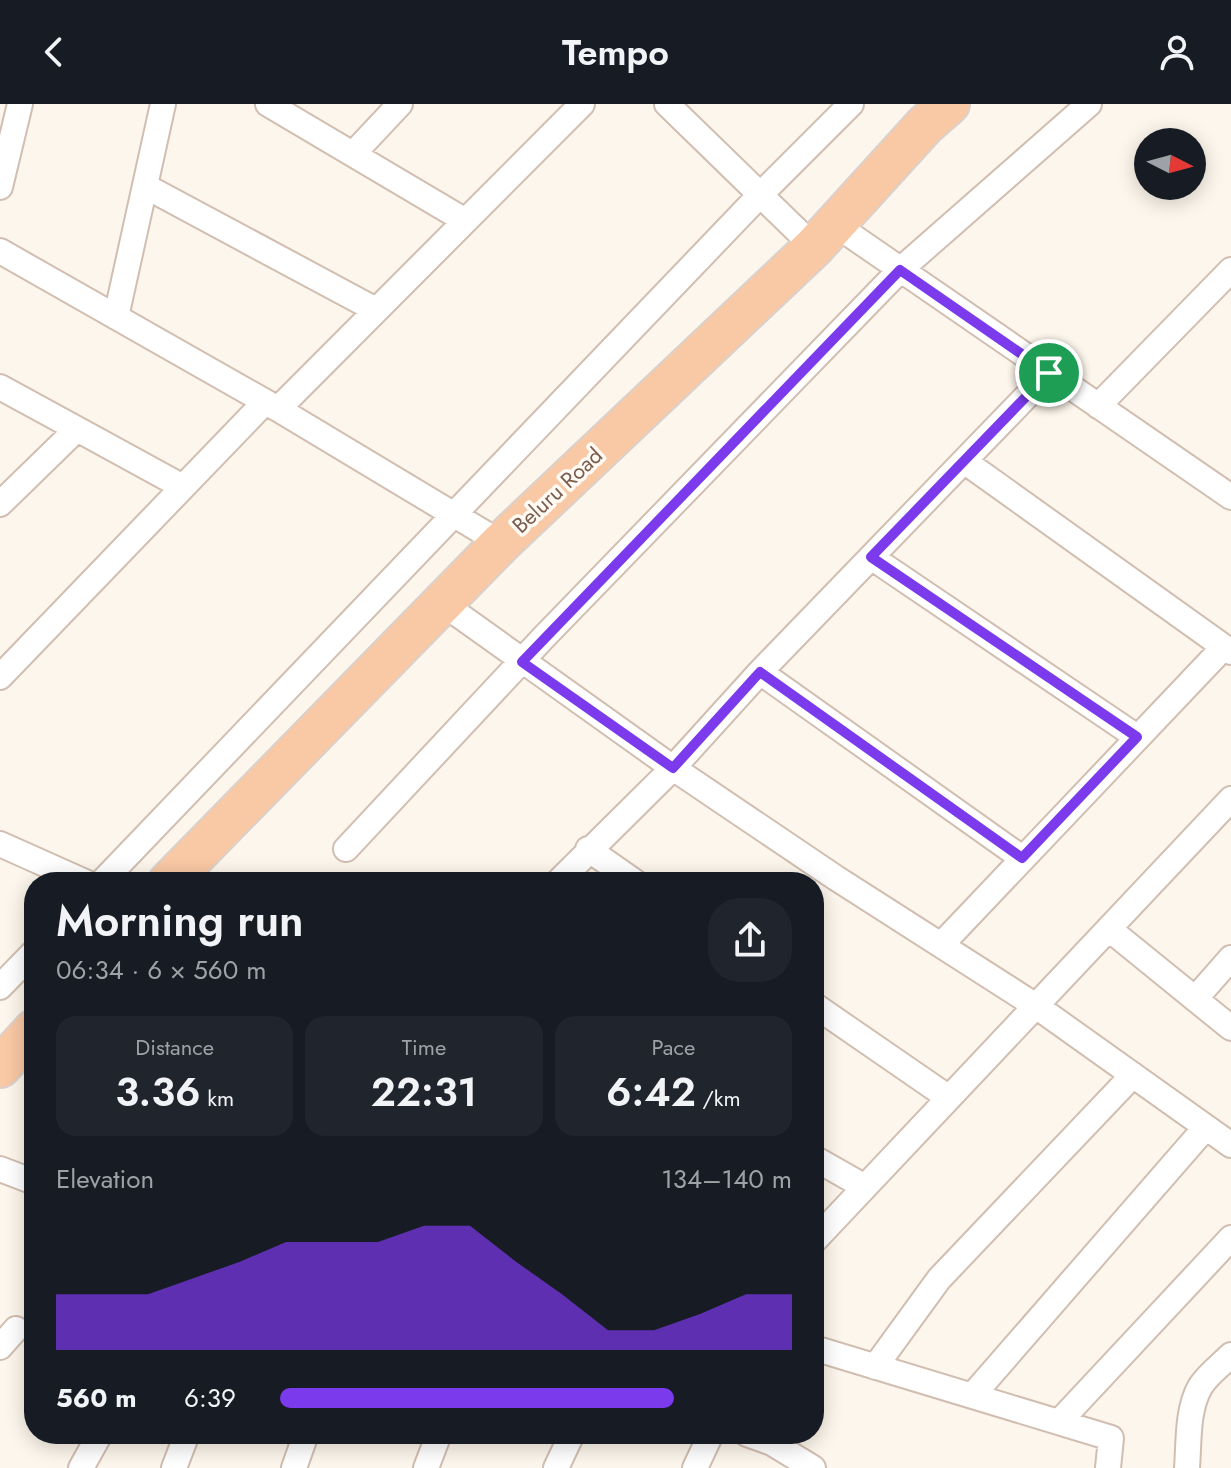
<!DOCTYPE html>
<meta charset="utf-8">
<style>
:root{--surface:#171b24;--page:#20242c;--text:#f1f3f6;--muted:#9ea1a6;--accent:#7c3aed}
body{margin:0;font-family:Jost,sans-serif;background:var(--page);color:var(--text);height:100vh;display:flex;flex-direction:column;font-size:30px;white-space:nowrap}
*{box-sizing:border-box;margin:0}
p{font-size:26px;color:var(--muted)}
.icon{flex:none;width:44px;height:44px;fill:none;stroke:currentColor;stroke-width:2;stroke-linecap:round;stroke-linejoin:round}
.map{position:relative;flex:1;overflow:hidden}
.panel{position:absolute;left:24px;top:768px;width:800px;height:572px;display:flex;flex-direction:column;background:var(--surface);border-radius:32px;box-shadow:0 4px 20px #0003}
.panel>*{flex:none}
.needle{width:52px;rotate:96deg}
.controls{position:absolute;left:1134px;top:24px;display:grid;gap:16px}
.controls a{display:grid;place-items:center;width:72px;height:72px;border-radius:50%;background:var(--surface);box-shadow:0 4px 20px #0003;font-size:40px}
.pin{position:absolute;display:grid;place-items:center;width:68px;height:68px;color:#fff;margin:-34px;border:4px solid #fff;border-radius:50%;box-shadow:0 2px 8px #0007}
.round{display:grid;place-items:center;flex:none;width:84px;height:84px;border-radius:32px;background:var(--page)}
.headline{display:flex;align-items:center;justify-content:space-between;height:136px;padding:0 32px}
h1{font-size:44px;font-weight:600;line-height:60px}
.figures{display:grid;grid-template-columns:repeat(3,1fr);gap:12px;height:136px;padding:8px 32px}
.figures div{display:grid;align-content:center;border-radius:20px;background:var(--page);text-align:center}
.figures b{font-size:40px;font-weight:600}
.figures small{font-size:22px;font-weight:400}
.figures p{font-size:22px}
.chart{height:224px;padding:16px 32px}
.chart p{display:flex;justify-content:space-between}
.chart svg{width:100%;height:144px;margin-top:8px;fill:var(--accent);opacity:.7}
ul{padding:0 32px;list-style:none;font-size:26px}
li{display:grid;grid-template-columns:128px 96px 1fr;align-items:center;height:60px}
li i{height:20px;border-radius:10px;background:var(--accent)}
header{display:flex;justify-content:space-between;align-items:center;height:104px;padding:0 32px;background:var(--surface);font-size:36px;font-weight:600}
.map>svg:first-child{display:block}
</style>
<header><svg class="icon" aria-label="back" viewBox="0 0 24 24"><path d="M15 5l-7 7 7 7"/></svg>Tempo<svg class="icon" aria-label="person" viewBox="0 0 24 24"><circle cx="12" cy="8" r="4"/><path d="M4 21q1-7 8-7t8 7"/></svg></header>
<div class="map">
<svg width="1231" height="1364" viewBox="0 0 1231 1364">
<rect width="100%" height="100%" fill="#fdf6ec"/>
<g fill="none" stroke-linecap="round" stroke-linejoin="round">
<defs>
<path id="minor" d="M268 0 464 116
M667 0 814 143
M354 49 400 0
M145 82 376 206
M0 83 20 0
M836 121 1231 393
M0 147 278 305 501 439
M116 213 163 0
M0 283 77 325
M1098 302 1231 166
M278 305 582 0
M964 357 1231 548
M0 400 77 325 183 383
M871 453 1137 633
M442 499 673 664 836 774 1036 902 1231 1041
M760 568 1022 754
M0 573 265 298
M0 740 85 778
M346 745 544 533 900 166 1089 0
M588 745 635 778
M102 778 760 91 851 0
M558 778 673 664 760 568 1049 269
M1109 825 1231 924
M941 841 1224 543
M0 883 34 848
M1195 895 1231 854
M814 901 949 994
M814 1054 865 1083
M0 1065 34 1078
M814 1137 1231 695
M0 1243 16 1225
M814 1244 1111 1334 1108 1364
M875 1263 939 1175 1133 971
M972 1292 1206 1023
M1059 1318 1231 1134
M747 1330 772 1339 813 1364
M81 1364 100 1330
M174 1364 187 1330
M294 1364 306 1330
M426 1364 439 1330
M556 1364 572 1330
M695 1364 711 1330
M1187 1364C1189 1338 1187 1306 1200 1283 1207 1271 1221 1261 1231 1251"/>
<path id="trunk" d="M169 778 501 439 814 143 925 21 949 0
M0 963 34 926"/>
</defs>
<!-- minor casing -->
<use href="#minor" stroke="#d1beb0" stroke-width="28"/>
<!-- trunk casing -->
<use href="#trunk" stroke="#dad1cd" stroke-width="44"/>
<!-- minor -->
<use href="#minor" stroke="#fff" stroke-width="24"/>
<!-- trunk -->
<use href="#trunk" stroke="#f9c8a4" stroke-width="40"/>
</g>
<g fill="none" stroke-linecap="round" stroke-linejoin="round">
<defs>
<path id="route" d="M900 166 1049 269 871 453 1137 633 1022 754 760 568 673 664 522 558Z"/>
</defs>
<!-- route casing -->
<use href="#route" stroke="#fff" stroke-width="16"/>
<!-- route -->
<use href="#route" stroke="#7c3aed" stroke-width="10"/>
</g>
<g text-anchor="middle" dominant-baseline="central" stroke-width="7" stroke-linejoin="round" paint-order="stroke">
<!-- street labels -->
<g font-size="22" fill="#7a5c4d" stroke="#fffaf3">
<text transform="translate(557 386) rotate(-43)">Beluru Road</text>
</g>
</g>
</svg>
<div class="controls">
<a><svg class="needle" viewBox="-14 -14 28 28"><path d="M0-13l5 13h-10z" fill="#e53935"/><path d="M0 13l5-13h-10z" fill="#9ea1a6"/></svg></a>
</div>
<div class="pin" style="left:1049px;top:269px;background:#1e9e55"><svg class="icon" aria-label="arrive" viewBox="0 0 24 24"><path d="M6 21V4h12l-3 4 3 4H6"/></svg></div>
<section class="panel">
<div class="headline"><div><h1>Morning run</h1><p>06:34 · 6 × 560 m</p></div><a class="round"><svg class="icon" aria-label="share" viewBox="0 0 24 24"><path d="M12 15V3M7 8l5-5 5 5M5 13v7h14v-7"/></svg></a></div>
<div class="figures">
<div><p>Distance</p><b>3.36<small> km</small></b></div>
<div><p>Time</p><b>22:31</b></div>
<div><p>Pace</p><b>6:42<small> /km</small></b></div>
</div>
<div class="chart"><p><span>Elevation</span>134–140 m</p>
<svg viewBox="0 0 160 44" preserveAspectRatio="none"><path d="M0 44V27L10 27L20 27L30 22L40 17L50 11L60 11L70 11L80 6L90 6L100 17L110 27L120 38L130 38L140 33L150 27L160 27V44z"/></svg>
</div>
<ul>
<li><b>560 m</b>6:39<i style="width:77%"></i></li>
</ul>
</section>
</div>
